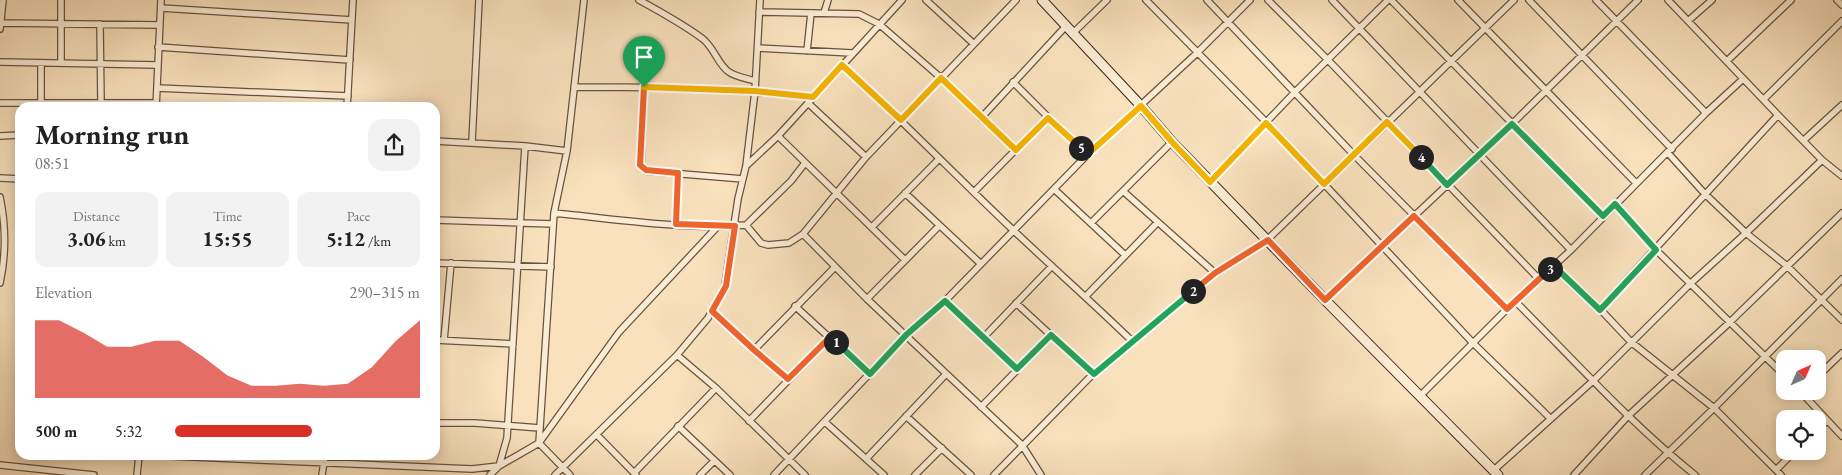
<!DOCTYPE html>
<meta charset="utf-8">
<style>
:root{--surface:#fff;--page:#f2f2f2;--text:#222;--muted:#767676;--accent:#d93025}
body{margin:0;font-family:"EB Garamond",serif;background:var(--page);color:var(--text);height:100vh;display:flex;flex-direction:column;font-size:19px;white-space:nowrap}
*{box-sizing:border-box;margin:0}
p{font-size:16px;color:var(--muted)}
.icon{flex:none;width:28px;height:28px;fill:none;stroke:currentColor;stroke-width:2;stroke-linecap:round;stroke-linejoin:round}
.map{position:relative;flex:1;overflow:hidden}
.side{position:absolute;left:15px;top:102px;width:425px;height:358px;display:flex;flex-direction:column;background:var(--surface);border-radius:15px;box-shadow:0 2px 12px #0003}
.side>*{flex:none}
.needle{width:32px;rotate:45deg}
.fabs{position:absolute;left:1776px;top:350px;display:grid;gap:10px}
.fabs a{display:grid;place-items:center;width:50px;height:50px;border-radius:10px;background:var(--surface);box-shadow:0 2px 12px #0003;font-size:25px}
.pin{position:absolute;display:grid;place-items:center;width:42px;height:42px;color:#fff;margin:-51px -21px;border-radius:50% 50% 50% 0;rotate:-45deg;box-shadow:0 0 5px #0007}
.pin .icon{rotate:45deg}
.km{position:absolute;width:25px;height:25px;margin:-12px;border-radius:50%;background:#222;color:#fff;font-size:14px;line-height:25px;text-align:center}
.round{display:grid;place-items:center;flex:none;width:52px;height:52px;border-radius:15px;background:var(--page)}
.summary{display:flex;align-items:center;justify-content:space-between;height:85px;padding:0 20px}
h1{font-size:28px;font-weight:700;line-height:38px}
.stats{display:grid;grid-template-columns:repeat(3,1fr);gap:8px;height:85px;padding:5px 20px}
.stats div{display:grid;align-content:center;border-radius:12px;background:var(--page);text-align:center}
.stats b{font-size:21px;font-weight:700}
.stats small{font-size:14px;font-weight:400}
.stats p{font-size:14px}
.chart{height:140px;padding:10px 20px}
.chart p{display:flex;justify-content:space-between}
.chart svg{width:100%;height:90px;margin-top:5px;fill:var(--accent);opacity:.7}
ul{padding:0 20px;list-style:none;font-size:16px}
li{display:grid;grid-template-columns:80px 60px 1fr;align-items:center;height:38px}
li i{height:12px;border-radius:6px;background:var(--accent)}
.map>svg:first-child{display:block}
</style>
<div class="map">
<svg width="1842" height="475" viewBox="0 0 1842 475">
<rect width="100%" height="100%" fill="#f9e1bd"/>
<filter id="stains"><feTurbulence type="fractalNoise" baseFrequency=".004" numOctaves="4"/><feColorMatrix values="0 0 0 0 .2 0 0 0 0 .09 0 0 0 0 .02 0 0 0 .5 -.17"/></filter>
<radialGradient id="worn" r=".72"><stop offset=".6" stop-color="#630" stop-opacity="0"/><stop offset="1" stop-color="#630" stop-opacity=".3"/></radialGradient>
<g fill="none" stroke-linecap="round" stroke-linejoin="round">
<defs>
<path id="street" d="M61 0V62
M639 0C661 12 683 24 703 39 715 49 718 65 729 72 736 77 746 78 755 81
M926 0 974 44
M1146 0 1267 123 1473 343 1551 419
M1207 0 1354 155 1507 309
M1268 0 1328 60 1539 279
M1332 0 1571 250
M1391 0 1603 216
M1458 0 1636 183
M1529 0 1672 149
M1596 0 1706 113
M1668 0 1778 115 1822 160 1842 176
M1837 0 1842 5
M161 8 352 20
M759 12 859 14 879 24 941 78 1016 149
M824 13 828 0
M1688 21 1712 0
M0 23 160 25
M100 24 101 104
M0 29 3 0
M1072 34 1107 0
M158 47 350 60
M758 48 852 53
M807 51 811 13
M1727 61 1791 0
M0 62 158 65
M41 63V106
M842 65C900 118 955 175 1012 229 1052 267 1093 303 1132 341
M1013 82 1048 117 1088 154
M574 87C654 87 734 88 813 97
M644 87 641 165 646 171 743 179
M157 88 348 96
M1764 99 1842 21
M0 103H156
M808 103 866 157
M156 108 161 0
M347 108 353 0
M981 118 1066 26
M0 136 20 135
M778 136 905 260
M1804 140 1842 105
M435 141 525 146 567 151
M472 142 479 0
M1668 153 1705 194 1746 233 1787 266 1842 320
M746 166 778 136 902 0
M0 178 20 179
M1210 181 1295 92 1388 0
M1054 189 1125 255
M1123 191 1215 273
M974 192 1048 117
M905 193 981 264
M0 197C6 226 6 255 0 283
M1615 204 1656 250 1785 376
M554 213C615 219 686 230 746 225L761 243 768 245 789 243 803 234 866 157 1016 0
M435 220 553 224
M1091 223 1172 142
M676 224 678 173
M746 225 791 181 805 163
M872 227 939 159
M803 234 867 299 1022 445 1041 475
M435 263 551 267
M1554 266 1600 309 1631 342 1714 408 1781 475
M1086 296 1158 222
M867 299 939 226
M1325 300 1512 124 1638 0
M945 301 1017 369
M1515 301C1574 360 1630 423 1695 475
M1016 303 1093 374
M795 306 870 375
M1600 309 1778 115
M712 311 754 350 788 379
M984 337 1052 266
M435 340 513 344
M444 340 451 263
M754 350 835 267
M677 355 716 388 805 475
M1818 376 1842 353
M1800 391 1842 436
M1420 396 1507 309 1571 250 1706 113 1743 79
M981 407 1051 335
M906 416 971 475
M749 421 830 337
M825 422 884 475
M435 423H475L540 428
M678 426 730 475
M1818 430 1827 420
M597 435 636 475
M146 455 472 469 499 466 539 443 619 332 718 226
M866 459 946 374
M0 465 94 475
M1494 470 1594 380 1691 283 1746 233 1822 160
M1776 470 1795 451
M634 473 716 388
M137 475 139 455
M322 475 325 455
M490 475 499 466 507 438 525 146
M555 475 677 355 708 318 724 291 738 199 746 166 755 91 760 0
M570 475 539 443 554 213 567 151 584 0
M700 475 714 461
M774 475 906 335 945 301 1088 154 1197 53 1250 0
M915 475 942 448
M994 475 1093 374 1215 273 1267 240 1514 0
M1574 475 1628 416 1730 322 1842 213
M1645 475 1714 408 1842 279"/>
<path id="secondary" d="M1042 0 1141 106 1172 142 1325 300 1498 475"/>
</defs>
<!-- street casing -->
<use href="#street" stroke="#6a523e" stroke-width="8"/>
<!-- secondary casing -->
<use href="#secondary" stroke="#3b2313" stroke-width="11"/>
<!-- street -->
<use href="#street" stroke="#fbecd4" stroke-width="5.5"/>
<!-- secondary -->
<use href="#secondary" stroke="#fbecd4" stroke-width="9"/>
</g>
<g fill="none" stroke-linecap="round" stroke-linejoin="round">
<defs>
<path id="split-1" d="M644 87 640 165 646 170 678 173 676 224 735 226 726 286 712 311 754 350 788 379 830 337 836 342"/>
<path id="split-2" d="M836 342 870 374 906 335 945 301 1017 369 1051 335 1094 374 1193 291"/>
<path id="split-3" d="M1193 291 1215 273 1268 240 1325 300 1414 216 1507 309 1550 269"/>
<path id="split-4" d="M1421 157 1447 185 1512 124 1603 216 1615 204 1656 250 1600 310 1554 266 1550 269"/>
<path id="split-5" d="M1081 148 1088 154 1141 106 1172 142 1210 182 1266 123 1324 184 1387 122 1421 157"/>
<path id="split-6" d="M644 87 755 91 813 97 842 65 901 120 941 78 1016 150 1048 118 1081 148"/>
</defs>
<!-- split-1 casing -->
<use href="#split-1" stroke="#fff" stroke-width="10"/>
<!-- split-2 casing -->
<use href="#split-2" stroke="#fff" stroke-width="10"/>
<!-- split-3 casing -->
<use href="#split-3" stroke="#fff" stroke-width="10"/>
<!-- split-4 casing -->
<use href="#split-4" stroke="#fff" stroke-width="10"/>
<!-- split-5 casing -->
<use href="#split-5" stroke="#fff" stroke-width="10"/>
<!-- split-6 casing -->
<use href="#split-6" stroke="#fff" stroke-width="10"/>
<!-- split-1 -->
<use href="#split-1" stroke="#f0652b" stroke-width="6"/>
<!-- split-2 -->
<use href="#split-2" stroke="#22a559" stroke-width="6"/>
<!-- split-3 -->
<use href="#split-3" stroke="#f0652b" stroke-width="6"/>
<!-- split-4 -->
<use href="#split-4" stroke="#22a559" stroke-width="6"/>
<!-- split-5 -->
<use href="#split-5" stroke="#f5b400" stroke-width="6"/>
<!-- split-6 -->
<use href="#split-6" stroke="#f5b400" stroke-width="6"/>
</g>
<rect width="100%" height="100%" filter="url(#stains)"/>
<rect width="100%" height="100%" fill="url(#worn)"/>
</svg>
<div class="fabs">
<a><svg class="needle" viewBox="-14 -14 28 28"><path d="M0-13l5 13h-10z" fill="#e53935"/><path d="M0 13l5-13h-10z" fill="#767676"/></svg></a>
<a><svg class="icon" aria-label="locate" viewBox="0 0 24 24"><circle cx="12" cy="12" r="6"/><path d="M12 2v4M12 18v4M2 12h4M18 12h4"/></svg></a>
</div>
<div class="pin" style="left:644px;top:87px;background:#1e9e55"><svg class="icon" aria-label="arrive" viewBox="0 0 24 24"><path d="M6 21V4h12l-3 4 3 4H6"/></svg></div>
<b class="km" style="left:836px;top:342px">1</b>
<b class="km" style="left:1193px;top:291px">2</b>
<b class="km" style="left:1550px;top:269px">3</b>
<b class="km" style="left:1421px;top:157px">4</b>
<b class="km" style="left:1081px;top:148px">5</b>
<section class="side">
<div class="summary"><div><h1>Morning run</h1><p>08:51</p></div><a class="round"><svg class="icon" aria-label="share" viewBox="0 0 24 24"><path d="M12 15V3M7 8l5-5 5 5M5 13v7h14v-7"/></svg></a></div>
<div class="stats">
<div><p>Distance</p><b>3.06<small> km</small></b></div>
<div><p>Time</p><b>15:55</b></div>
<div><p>Pace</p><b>5:12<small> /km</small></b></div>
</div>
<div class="chart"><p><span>Elevation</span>290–315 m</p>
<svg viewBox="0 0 160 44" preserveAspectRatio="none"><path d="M0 44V6L10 6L20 12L30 19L40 19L50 16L60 16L70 24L80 33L90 38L100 38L110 37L120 38L130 37L140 29L150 16L160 6V44z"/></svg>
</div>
<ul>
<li><b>500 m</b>5:32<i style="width:56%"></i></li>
</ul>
</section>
</div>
